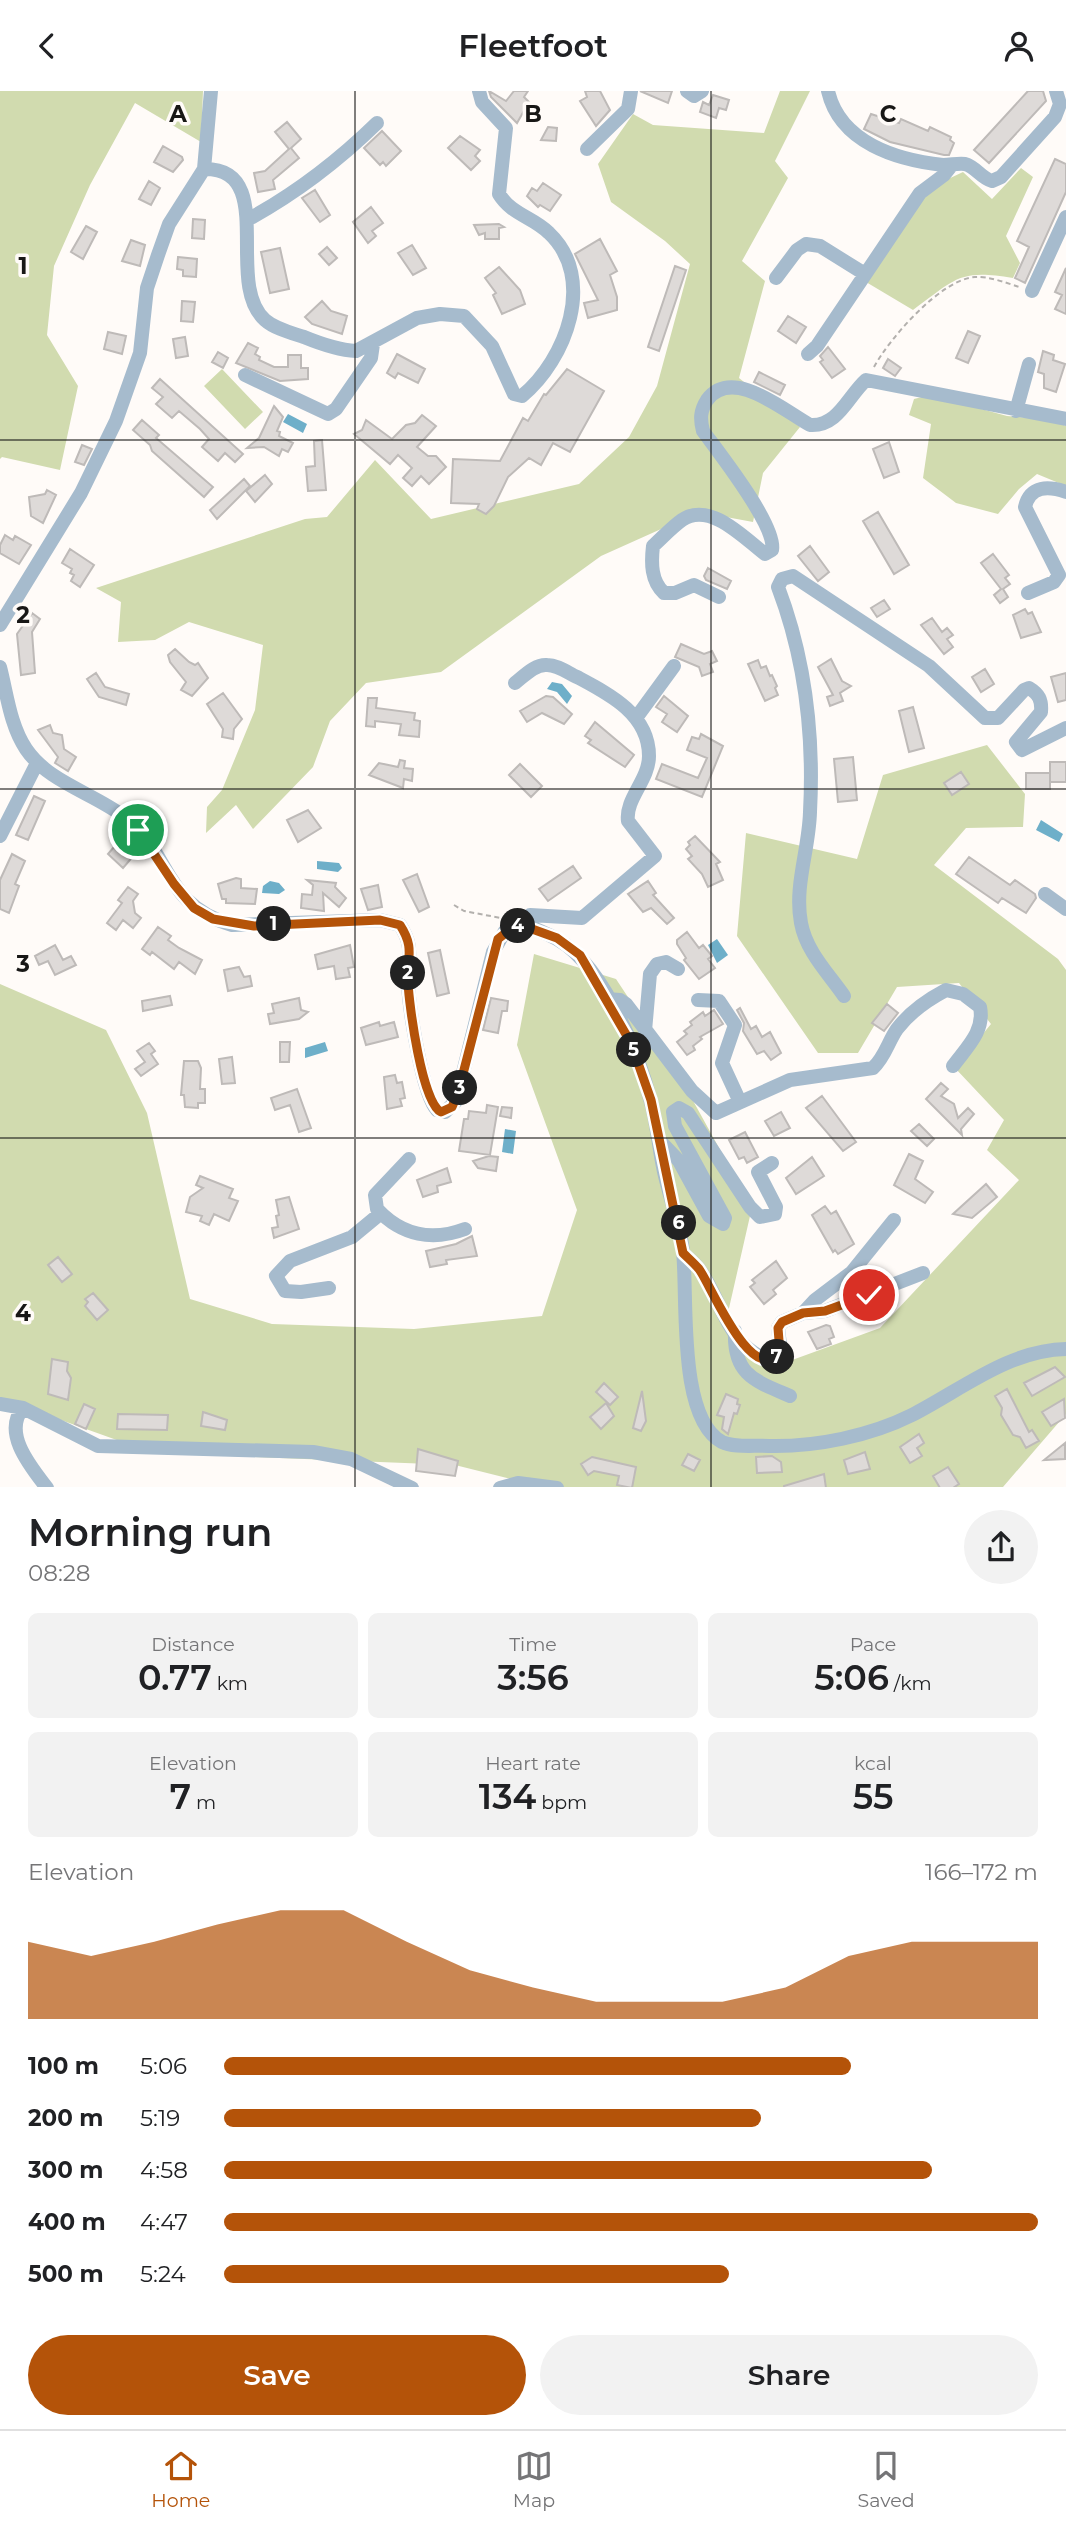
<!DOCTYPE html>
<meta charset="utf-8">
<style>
:root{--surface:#fff;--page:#f2f2f2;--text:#202124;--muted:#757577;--line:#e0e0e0;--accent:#b45309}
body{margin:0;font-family:Montserrat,sans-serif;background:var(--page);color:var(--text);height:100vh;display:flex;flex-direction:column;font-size:26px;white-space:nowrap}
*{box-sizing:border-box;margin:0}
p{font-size:23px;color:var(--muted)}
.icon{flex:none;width:38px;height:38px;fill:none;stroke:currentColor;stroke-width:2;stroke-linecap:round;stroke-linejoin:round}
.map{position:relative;height:1396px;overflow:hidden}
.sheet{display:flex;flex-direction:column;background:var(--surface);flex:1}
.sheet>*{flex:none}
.pin{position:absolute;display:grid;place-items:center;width:60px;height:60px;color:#fff;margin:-30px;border:4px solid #fff;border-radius:50%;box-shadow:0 2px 7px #0007}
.km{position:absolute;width:35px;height:35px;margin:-18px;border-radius:50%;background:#222;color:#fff;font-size:19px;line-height:35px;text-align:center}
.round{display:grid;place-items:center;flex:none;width:74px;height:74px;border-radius:37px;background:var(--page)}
.headline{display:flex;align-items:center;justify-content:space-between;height:119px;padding:0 28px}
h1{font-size:38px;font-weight:600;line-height:52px}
.metrics{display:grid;grid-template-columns:repeat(3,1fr);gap:10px;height:119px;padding:7px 28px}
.metrics div{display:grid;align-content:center;border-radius:10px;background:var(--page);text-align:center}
.metrics b{font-size:35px;font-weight:600}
.metrics small{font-size:19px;font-weight:400}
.metrics p{font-size:19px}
.chart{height:196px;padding:14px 28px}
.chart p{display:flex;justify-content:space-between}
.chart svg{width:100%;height:126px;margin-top:7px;fill:var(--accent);opacity:.7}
.button{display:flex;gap:14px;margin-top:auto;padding:14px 28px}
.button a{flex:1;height:80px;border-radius:42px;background:var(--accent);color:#fff;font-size:28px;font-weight:600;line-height:80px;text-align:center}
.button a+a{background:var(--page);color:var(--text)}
ul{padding:0 28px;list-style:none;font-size:23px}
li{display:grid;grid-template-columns:112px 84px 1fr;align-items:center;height:52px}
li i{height:18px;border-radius:9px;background:var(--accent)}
header{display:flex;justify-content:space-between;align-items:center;height:91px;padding:0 28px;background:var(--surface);font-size:32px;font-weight:600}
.tabs{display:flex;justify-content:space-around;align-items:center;height:98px;border-top:2px solid var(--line);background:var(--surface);font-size:19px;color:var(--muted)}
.tabs a{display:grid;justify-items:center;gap:4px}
.tabs .on{color:var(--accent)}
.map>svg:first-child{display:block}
</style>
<header><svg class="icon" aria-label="back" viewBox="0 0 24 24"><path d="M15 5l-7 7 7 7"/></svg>Fleetfoot<svg class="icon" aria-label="person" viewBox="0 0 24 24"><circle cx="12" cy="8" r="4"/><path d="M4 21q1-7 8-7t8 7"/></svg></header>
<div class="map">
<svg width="1066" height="1397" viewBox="0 0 1066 1397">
<rect width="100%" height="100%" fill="#fffbf8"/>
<!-- green -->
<path fill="#d1dbaf" d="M0 0H203L201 51 135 12 90 94 54 175 47 244 78 295 60 379 2 366 0 368Z
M780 0H810L775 70 788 87 742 170 765 190 739 287 800 336 763 382 753 431 699 421 601 465 441 581 366 592 330 630 313 676 253 738 236 714 206 742 207 716 222 699 255 619 263 554 189 531 155 549 118 551 121 511 96 497 305 428 327 426 375 369 431 428 579 393 629 346 657 295 690 173 665 150 611 111 598 73 633 23 653 34 764 42Z
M1021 77 1033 86 1006 145 1020 172 1013 187C958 178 956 188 913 219L866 191 929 97 963 81 992 108Z
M222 278 263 321 245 338 204 295Z
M930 304 1007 325 1052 329 1066 335V395L1037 383 1019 398 998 423 956 412 923 387 931 333 909 324 914 308Z
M987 654 1025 703 1023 736 966 737 934 774 1058 868 1066 879V1323L1003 1396 547 1397 455 1374 153 1362 19 1314 0 1317V893L106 939 147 1022 190 1208 272 1233 414 1238 542 1225 577 1119 517 954 534 863 616 888 675 977 740 1095 750 1125 727 1226 773 1276 880 1237 1019 1089 987 1059 1004 1029 955 977 991 933 959 892 897 896 858 962H818L737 845 746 742 857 768 883 684Z"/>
<!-- water -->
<path fill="#6eafc9" d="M288 323 307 333 303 342 283 331Z
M552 591 562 593 572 605 567 613 557 601 547 598Z
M1041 729 1063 743 1059 751 1036 739Z
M317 770 339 772 342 777 338 781 317 778Z
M270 790 279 792 285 799 279 803 262 802 263 795Z
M717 848 728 864 717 872 708 854Z
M325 951 328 960 305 967V957Z
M505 1038 516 1040 513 1063 502 1061Z"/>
<!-- building -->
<path fill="#dedad8" stroke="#bebab8" stroke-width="2" d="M489 0 506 10 514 0H528L524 6 529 11 517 32 491 6Z
M585 0H600L610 19 596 35 580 10 587 6Z
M640 0H672L668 12Z
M1028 0H1043L1046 10 989 72 974 59Z
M713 4 729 9 726 19 719 17 716 27 700 21 703 11 709 14Z
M871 23 899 32 901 28 928 40 930 36 951 46 950 49 954 52 949 64H944L890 51 864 38Z
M287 31 301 48 291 57 299 67 273 89 275 98 258 101 254 82 265 80 289 58 275 41Z
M548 36 557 37 556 50 541 49Z
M382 40 401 60 386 75 383 71 380 74 364 57Z
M460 45 480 59 475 65 480 70 471 79 448 57Z
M163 55 182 66 183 69 173 81 154 71Z
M1055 68 1066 73V101L1025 192 1015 187 1029 156 1017 150Z
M149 90 160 97 151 114 139 108Z
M543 92 561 104 550 120 540 114 538 116 527 105 532 97 537 100Z
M315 99 330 124 320 131 302 107Z
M371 116 383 132 372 140 376 145 368 152 353 131Z
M193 128 205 129 204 148 192 147Z
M499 133 504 136 499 137V148H485V142L479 144 474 134Z
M86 135 97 141 83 168 71 161Z
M600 148 617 180 610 184 617 206V219L588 227 584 212 598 209 575 163Z
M131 149 145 154 140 175 122 170Z
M412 154 426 177 413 184 398 162Z
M327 156 337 167 329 174 319 163Z
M280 157 289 198 270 202 261 161Z
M178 166 197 168 196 186 183 185V179L177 178Z
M675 175 686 179 659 260 648 256Z
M499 176 520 199 525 213 502 223 493 204 496 202 485 187Z
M1066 177V223L1055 218 1062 204 1055 201Z
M182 210 195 211 193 231 181 230Z
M322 210 331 220 347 225 342 243 312 233 305 226Z
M788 225 806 236 796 252 778 240Z
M968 240 980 245 968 272 956 267Z
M108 241 126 245 122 263 104 258Z
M185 246 188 265 176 267 173 248Z
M248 252 258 257 255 263 260 266 259 269 274 276H288V264H301V277H308V288L280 290 236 272Z
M828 256 845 278 832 287 820 271 823 269 820 265Z
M1043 260 1054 264 1053 269 1065 273 1056 301 1044 297V283L1038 281Z
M218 261 228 267 223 277 212 271Z
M397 263 425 278 418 292 398 282 395 287 387 282Z
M888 268 901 277 895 285 883 277Z
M567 278 604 300 570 361 553 352 541 374 529 367 508 386 494 415 486 423 477 418 479 413 451 412 453 368 500 370 523 327 528 330 544 303 546 304Z
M759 281 785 294 780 304 754 291Z
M160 288 243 363 235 371 225 362 218 370 202 356 209 348 200 338 179 320 172 327 156 313 163 306 152 297Z
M274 315 283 326 277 340 280 341 279 345 293 352 288 361 282 358 279 365 264 356 247 357 259 347Z
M422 324 436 335 417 356 428 365H436L446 376 429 393 421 385 412 395 403 387 412 377 398 364 390 373 354 343 362 339 366 329 392 348 406 334 415 332Z
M142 329 159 344 156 347 213 396 204 406 152 360 150 354 133 339Z
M322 349 326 399 308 400 306 376 315 375 314 350Z
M889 351 899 381 884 387 873 358Z
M82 354 92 358 84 374 75 371Z
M265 384 272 393 255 411 246 400Z
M244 388 250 395 217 428 210 419Z
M47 399 56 404 43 432 31 425 29 406 45 403Z
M878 421 909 474 894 483 863 430Z
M5 444 13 449 15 445 31 454 19 473 0 462V454Z
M810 455 829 481 818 490 798 465Z
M70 458 94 474 80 496 71 490 74 484 70 482 72 478 62 472Z
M993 463 1009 484 1005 487 1010 493 1003 498 1008 506 1000 512 994 504 1001 498 981 472Z
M708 477 731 490 727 498 706 489 704 485Z
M884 509 890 518 877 526 871 517Z
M1025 518 1028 523 1032 521 1041 541 1021 547 1013 524Z
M32 522 40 528 32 541 35 582 21 584 17 543Z
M932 527 942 541 947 537 953 544 947 548 953 556 944 563 921 534Z
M681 553 704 563 712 560 717 570 710 573 713 581 702 585 699 576 675 566Z
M175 558 189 571 195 574 198 572 208 587 192 605 181 599 186 591 170 571 168 564Z
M831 568 842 590 851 595 840 602 843 610 830 615 827 606 833 604 818 576Z
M758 569 761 577 766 575 770 585 772 584 777 595 775 597 778 604 765 610 748 573Z
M985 578 994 593 981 601 972 586Z
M96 582 105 596 129 603 126 614 99 606 87 588Z
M1066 582V609L1058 611 1051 586Z
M223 602 242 628 234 638 233 648 222 646 223 638 207 613Z
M546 605 553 606 572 623 564 633 542 622 527 631 520 620Z
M664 605 688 625 677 641 662 631 667 623 656 616Z
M368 607H377L376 617 415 622 414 629 420 630 419 646 399 644 401 633 375 630V636L366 635Z
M913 616 924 657 909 661 899 620Z
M595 631 634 664 625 676 588 652 591 649 585 645Z
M50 634 53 642 62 644 64 658 76 666 68 680 55 672 58 666 38 639Z
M701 643 723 655 702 706 656 688 662 673 698 687 707 667 687 659 692 646 699 648Z
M853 666 857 709 838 711 834 668Z
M400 669 405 670 404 677 413 678 412 690 404 688 403 697 369 684 379 672 398 676Z
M1050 671H1066V691H1050Z
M520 673 542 695 531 706 509 684Z
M961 681 969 693 952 704 944 692Z
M1026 682H1050V698H1026Z
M34 705 45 710 28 749 16 744Z
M308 719 321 737 298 751 287 729Z
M695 745 720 771 716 773 723 789 708 796 702 783 688 768 692 765 686 758 690 754 688 751Z
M120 749 136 762 123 777 108 763Z
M12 763 25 770 15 793 19 795 9 822 0 818V789Z
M969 766 1010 794 1015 789 1035 803 1036 807 1026 822 1002 807 998 812 956 783Z
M573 775 581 787 548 810 539 798Z
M417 783 429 816 419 821 403 789Z
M236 787 241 788V797L257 798 255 813 226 812V808H222L218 793Z
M307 789 336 792 335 796 346 807 339 816 323 802 324 820 301 817 302 803 312 804 313 794Z
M648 790 656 802 653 804 674 827 667 833 651 817 643 821 628 803Z
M378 794 382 816 368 819 361 798Z
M128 796 138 803 133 810 135 822 141 827 133 837 123 829 116 839 107 832 122 812 118 809Z
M158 836 171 845 168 849 179 857 202 869 195 883 179 871 174 878 152 861 150 864 142 858Z
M687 841 699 857 703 854 712 865 708 868 715 877 699 888 684 869 686 867 677 853V849Z
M55 854 63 869 71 865 76 874 55 884 48 870 39 874 35 865Z
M350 854 354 876 348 877 350 886 336 888 334 875 318 878 315 864Z
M440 859 449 902 437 905 428 862Z
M239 876 244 886 250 885 252 895 228 900 224 879Z
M170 905 172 914 143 920 142 910Z
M299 907 301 919 308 921 299 928 270 933 268 923 274 922 272 913Z
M491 907 508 910 507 920H502L498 942 483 939Z
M887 913 898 922 884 940 872 932Z
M740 917 751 938 756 935 762 946 770 941 781 962 771 969 764 960 757 963 743 940 744 932 737 919Z
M714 919 723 933 700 946 702 948 693 955 695 959 687 964 677 951 687 943 684 940 692 934 690 931 703 921 705 925Z
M379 931 380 935 394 931 398 946 366 954 361 937Z
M280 951H290L289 971H280Z
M149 952 155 960 151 963 158 973 141 985 135 978 145 971 137 960Z
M232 966 235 992 222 993 219 968Z
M184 970H198L201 977 200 998H205V1012H198V1017L185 1016 184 1004H181Z
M395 984 397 992 402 991 405 1007 400 1008 402 1015 387 1018 384 986Z
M941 992 948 998 941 1005 954 1013 958 1027 968 1017 974 1023 961 1038 962 1044 926 1008Z
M297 998 311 1037 299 1041 290 1014 275 1019 271 1007Z
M822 1005 856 1051 843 1060 806 1017Z
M487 1014 498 1016 490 1064 459 1060 464 1028H468L469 1020 486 1022Z
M502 1016 512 1017 511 1027 500 1025Z
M781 1021 790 1037 774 1045 765 1030Z
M919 1033 934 1048 927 1055 911 1040Z
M745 1041 758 1066 747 1072 744 1066 739 1068 729 1049Z
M909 1063 923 1070 915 1088 933 1101 925 1112 894 1094Z
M489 1065 498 1066 496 1080 478 1077 473 1070Z
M812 1066 824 1085 796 1103 786 1087Z
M447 1077 451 1091 437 1095 438 1101 423 1106 417 1089Z
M200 1085 233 1098 229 1107 238 1110 229 1130 214 1123 209 1134 200 1130 202 1125 186 1121 190 1106 203 1097 196 1094Z
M986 1093 997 1106 972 1127 953 1123Z
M289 1106 299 1138 274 1147 272 1137 278 1136 276 1125 279 1124 276 1109Z
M825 1115 831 1123 836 1120 854 1153 838 1163 835 1159 833 1161 812 1124Z
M472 1145 477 1165 446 1169 447 1173 430 1176 426 1160 456 1153Z
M58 1166 72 1183 62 1191 48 1174Z
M776 1170 787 1187 773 1199 776 1203 764 1213 750 1196 755 1192 752 1189Z
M93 1202 108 1219 97 1229 85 1215 88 1211 85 1208Z
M826 1234 830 1235 834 1246 829 1248 831 1253 817 1258 808 1241Z
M52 1268 68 1271 67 1280 71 1287 68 1309 48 1303Z
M1055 1276 1065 1286 1032 1305 1024 1292Z
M604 1292 618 1306 610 1314 596 1301Z
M1007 1298 1029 1341 1032 1339 1039 1350 1026 1357 1020 1346 1013 1344 1001 1324 1002 1317 995 1305Z
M642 1300 646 1330 641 1340 633 1337Z
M726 1303 738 1308 737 1313 740 1314 737 1323 734 1322 728 1343 722 1338 724 1326 717 1324Z
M1064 1308 1065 1327 1051 1335 1042 1321Z
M606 1312 614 1325 601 1338 590 1326Z
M84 1313 95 1318 86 1338 75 1333Z
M203 1321 227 1329 225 1339 201 1335Z
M118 1323 168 1324 167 1339 117 1338Z
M919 1343 924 1352 917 1357 922 1365 910 1372 900 1356Z
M1065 1352V1368L1044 1369Z
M418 1358 458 1370 455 1385 416 1380Z
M865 1361 870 1378 848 1383 844 1369Z
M688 1363 700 1369 694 1380 682 1374Z
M772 1365 781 1371 782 1381 757 1382 756 1366Z
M592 1366 636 1376 632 1397 617 1394 619 1385 594 1380 588 1384 581 1373Z
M948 1376 959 1393 953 1397H940L933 1385Z
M824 1383 826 1397H784V1395Z"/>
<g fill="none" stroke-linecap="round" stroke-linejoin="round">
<!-- path -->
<path stroke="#b3b0ad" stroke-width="2" stroke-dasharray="5 3.5" stroke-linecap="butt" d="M874 276C889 248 941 188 975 186 988 185 1007 192 1019 196
M454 814 464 820 501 827"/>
<!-- minor -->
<path stroke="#a6bbcd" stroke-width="14" d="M687 0 694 5 702 0
M828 0C840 52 897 69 943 74 951 74 958 72 965 73 976 76 981 87 992 90L1001 86 1055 26 1060 13 1056 0
M587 58 628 18 631 0
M204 78 211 0
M247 129C295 103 338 70 377 32
M776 187 797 159 806 153 820 155 865 183
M1032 200 1066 126
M808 263 817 255 920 102 944 84 952 74
M245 284 328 323 336 318 371 267 373 253
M1016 320 1029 273
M1028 502 1054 491 1059 484 1025 416C1030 394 1049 395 1066 401
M719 506 694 494 675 502H664C651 490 651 472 653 455 662 447 672 436 682 429 710 410 744 447 765 463L772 459C777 435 719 362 703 340 700 328 700 320 707 309 732 275 783 319 810 334 838 336 848 305 866 289L1066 328
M0 534 81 402 116 330 140 262 147 197 158 164 169 133 204 78C279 77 223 192 265 229 275 238 292 242 304 246 321 253 338 259 356 260L417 227 440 223 464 225 492 255 514 303 522 305C566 269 597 187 549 142 533 126 512 124 499 103L506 37 482 11 479 0
M0 576C7 603 10 634 26 658 49 692 94 702 126 727 171 761 162 814 232 834L380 829 400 834C415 857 407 867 408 892 409 915 422 1004 437 1019L445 1021 456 1010 493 861 505 840C521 831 534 837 549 844 600 865 638 960 651 1011 658 1036 659 1063 666 1089 672 1113 680 1135 683 1160 688 1205 677 1327 722 1351 734 1357 755 1354 769 1355 816 1356 870 1345 912 1324 961 1299 1009 1259 1066 1258
M515 592C524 585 535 573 547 574 558 574 568 582 577 586 609 603 649 623 649 665 649 689 625 708 628 730L655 765 582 827 530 824 521 834
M636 627 674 575
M0 745 37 672
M1045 803 1066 818
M844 905C828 882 806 860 801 832 794 795 809 759 810 721 814 645 805 567 778 496L782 488 793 485 929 575 985 627H998L1024 599 1029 597C1039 603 1042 609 1041 621L1016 651 1022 659 1066 637
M607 908 620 909 626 913 692 1000 716 1022 790 989 873 977C885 966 888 951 897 938 910 921 927 909 946 899L963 903 980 916C985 940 967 956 953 975
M698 909 719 910 735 934 722 972 740 1011
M645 940 650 883 657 873 666 871 678 878
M660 1050 679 1070 709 1125 723 1133 725 1127 675 1035 673 1021 679 1017 688 1022 750 1116 760 1126 775 1123 776 1116 758 1081 772 1072
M409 1068 375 1104 377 1118C402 1145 433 1150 465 1138
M683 1162C688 1167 695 1172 699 1178 721 1207 728 1257 769 1269L781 1262 778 1237 782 1231 803 1222 825 1220 923 1182
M329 1197 301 1201 285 1200 276 1185 290 1170 352 1146 381 1122
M803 1222 815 1209 852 1181 894 1129
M735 1240C733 1284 755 1290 790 1305
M0 1313 23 1317 98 1355 313 1361 351 1368 412 1397
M23 1317C2 1342 31 1376 47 1397
M500 1397 518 1392 557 1397"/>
</g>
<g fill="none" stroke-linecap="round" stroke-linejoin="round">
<defs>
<path id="route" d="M138 739 174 793 194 817 213 828 254 835 380 829 400 834C415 857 407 866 408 891 409 914 422 1012 441 1021L452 1016 458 1002 498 848 513 836 521 834 557 847 580 864 631 952 651 1009 683 1162C688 1167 694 1172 699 1178 710 1192 751 1296 780 1262L778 1237 782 1231 803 1222 825 1220 869 1204"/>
</defs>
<!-- route casing -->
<use href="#route" stroke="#fff" stroke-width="14"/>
<!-- route -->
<use href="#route" stroke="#b45309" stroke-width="9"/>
</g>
<!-- grid -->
<path fill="none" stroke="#181716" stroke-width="2" stroke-opacity="0.55" d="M355 0V1397M711 0V1397M0 349H1066M0 698H1066M0 1047H1066"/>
<g font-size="23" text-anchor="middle" font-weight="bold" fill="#181716" stroke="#fffbf8" stroke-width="7" stroke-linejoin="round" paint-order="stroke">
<text x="178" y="31">A</text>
<text x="533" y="31">B</text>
<text x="888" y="31">C</text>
<text x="23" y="183">1</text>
<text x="23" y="532">2</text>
<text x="23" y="881">3</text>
<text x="23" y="1230">4</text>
</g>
</svg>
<div class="pin" style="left:138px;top:739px;background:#1e9e55"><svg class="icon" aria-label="arrive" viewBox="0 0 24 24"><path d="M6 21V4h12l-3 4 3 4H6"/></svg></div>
<div class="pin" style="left:869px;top:1204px;background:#d93025"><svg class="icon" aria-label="check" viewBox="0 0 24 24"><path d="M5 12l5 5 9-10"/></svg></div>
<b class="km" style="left:274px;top:833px">1</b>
<b class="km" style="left:408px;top:882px">2</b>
<b class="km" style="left:460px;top:997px">3</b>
<b class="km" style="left:518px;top:835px">4</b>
<b class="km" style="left:634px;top:959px">5</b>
<b class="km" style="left:679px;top:1132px">6</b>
<b class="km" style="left:777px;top:1266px">7</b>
</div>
<section class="sheet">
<div class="headline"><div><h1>Morning run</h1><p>08:28</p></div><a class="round"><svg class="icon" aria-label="share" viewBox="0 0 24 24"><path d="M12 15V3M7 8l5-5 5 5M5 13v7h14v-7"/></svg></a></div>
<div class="metrics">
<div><p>Distance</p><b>0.77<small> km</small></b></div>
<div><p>Time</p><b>3:56</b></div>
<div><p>Pace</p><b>5:06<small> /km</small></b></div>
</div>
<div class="metrics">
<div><p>Elevation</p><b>7<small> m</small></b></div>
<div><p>Heart rate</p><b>134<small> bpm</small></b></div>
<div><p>kcal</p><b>55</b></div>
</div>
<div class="chart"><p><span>Elevation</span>166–172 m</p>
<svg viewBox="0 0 160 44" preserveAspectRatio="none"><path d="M0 44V17L10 22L20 17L30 11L40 6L50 6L60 17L70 27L80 33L90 38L100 38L110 38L120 33L130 22L140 17L150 17L160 17V44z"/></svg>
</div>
<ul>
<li><b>100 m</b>5:06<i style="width:77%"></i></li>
<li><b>200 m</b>5:19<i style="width:66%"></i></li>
<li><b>300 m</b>4:58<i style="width:87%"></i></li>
<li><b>400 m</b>4:47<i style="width:100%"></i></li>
<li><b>500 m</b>5:24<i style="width:62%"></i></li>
</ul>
<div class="button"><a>Save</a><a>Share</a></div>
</section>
<nav class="tabs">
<a class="on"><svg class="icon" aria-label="home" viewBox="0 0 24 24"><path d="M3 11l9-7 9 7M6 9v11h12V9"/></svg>Home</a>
<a><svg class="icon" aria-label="map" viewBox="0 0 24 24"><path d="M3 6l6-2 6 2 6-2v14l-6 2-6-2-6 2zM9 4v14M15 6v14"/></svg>Map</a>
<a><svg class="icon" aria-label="saved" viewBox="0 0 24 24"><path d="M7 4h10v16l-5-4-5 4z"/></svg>Saved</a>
</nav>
